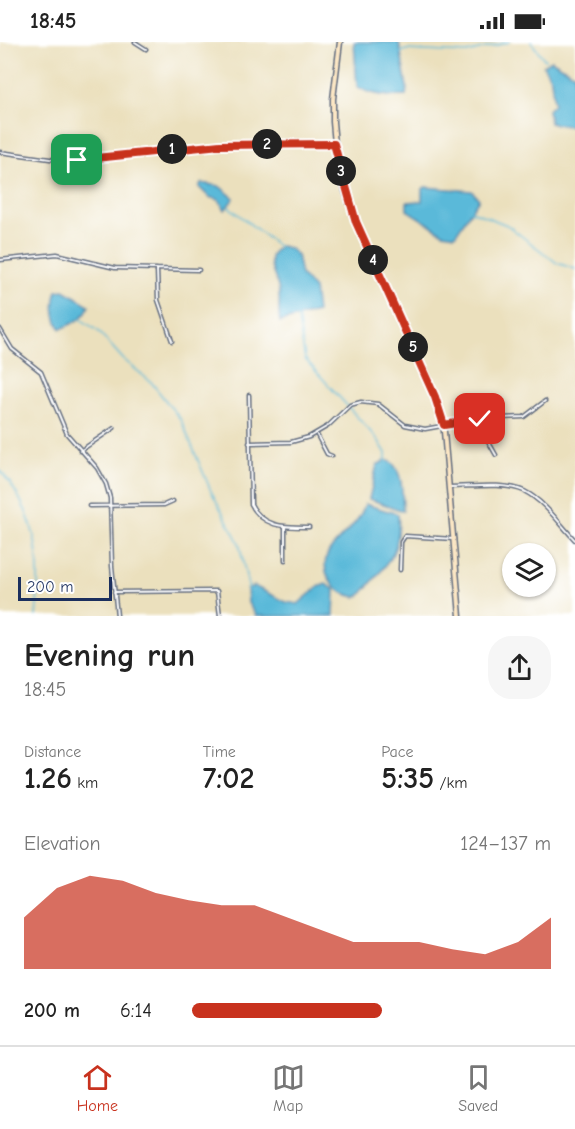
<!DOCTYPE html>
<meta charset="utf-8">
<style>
:root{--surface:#fff;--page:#f6f6f6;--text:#222;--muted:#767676;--line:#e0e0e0;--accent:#c8321e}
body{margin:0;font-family:"Comic Neue",sans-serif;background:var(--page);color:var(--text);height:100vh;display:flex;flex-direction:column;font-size:22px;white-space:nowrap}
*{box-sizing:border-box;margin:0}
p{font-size:20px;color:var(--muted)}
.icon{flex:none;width:33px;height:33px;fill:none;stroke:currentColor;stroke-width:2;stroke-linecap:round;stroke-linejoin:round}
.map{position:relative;height:574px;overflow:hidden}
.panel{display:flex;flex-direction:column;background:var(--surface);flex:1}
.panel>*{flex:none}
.buttons{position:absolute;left:502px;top:501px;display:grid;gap:12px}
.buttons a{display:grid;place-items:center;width:54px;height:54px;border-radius:50%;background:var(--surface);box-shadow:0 2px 4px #0004;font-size:30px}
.scale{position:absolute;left:18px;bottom:15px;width:94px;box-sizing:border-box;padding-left:6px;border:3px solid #1b2f5e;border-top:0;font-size:16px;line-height:21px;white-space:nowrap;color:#1b2f5e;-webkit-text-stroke:4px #fff;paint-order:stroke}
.pin{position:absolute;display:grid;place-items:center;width:51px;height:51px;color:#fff;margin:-26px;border-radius:12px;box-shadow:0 3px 9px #0006}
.km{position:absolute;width:30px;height:30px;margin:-15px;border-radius:50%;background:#222;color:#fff;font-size:16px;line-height:30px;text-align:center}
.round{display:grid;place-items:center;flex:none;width:63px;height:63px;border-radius:24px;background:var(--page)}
.summary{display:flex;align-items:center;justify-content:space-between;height:102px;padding:0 24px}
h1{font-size:33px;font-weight:800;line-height:45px}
.figures{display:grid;grid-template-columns:repeat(3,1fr);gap:9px;height:102px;padding:6px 24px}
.figures div{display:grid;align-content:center}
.figures b{font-size:30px;font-weight:800}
.figures small{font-size:16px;font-weight:400}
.figures p{font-size:16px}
.chart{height:168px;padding:12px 24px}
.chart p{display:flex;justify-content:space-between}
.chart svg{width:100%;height:108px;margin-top:6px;fill:var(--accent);opacity:.7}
ul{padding:0 24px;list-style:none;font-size:20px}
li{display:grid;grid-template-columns:96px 72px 1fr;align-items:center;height:45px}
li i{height:15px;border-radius:8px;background:var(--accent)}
.status{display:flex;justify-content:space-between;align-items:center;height:42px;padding:0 30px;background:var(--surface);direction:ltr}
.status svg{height:16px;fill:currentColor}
.menu{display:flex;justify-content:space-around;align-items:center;height:84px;border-top:2px solid var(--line);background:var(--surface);font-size:16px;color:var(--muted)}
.menu a{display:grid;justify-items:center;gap:3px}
.menu .current{color:var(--accent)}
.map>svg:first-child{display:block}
</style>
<div class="status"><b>18:45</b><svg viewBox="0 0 49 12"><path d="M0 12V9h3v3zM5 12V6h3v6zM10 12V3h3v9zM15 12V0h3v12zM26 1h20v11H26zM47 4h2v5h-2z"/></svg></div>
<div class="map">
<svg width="575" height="574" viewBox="0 0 575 574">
<rect width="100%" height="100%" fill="#fff"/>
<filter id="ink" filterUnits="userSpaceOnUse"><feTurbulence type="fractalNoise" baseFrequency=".0167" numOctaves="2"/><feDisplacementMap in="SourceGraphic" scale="12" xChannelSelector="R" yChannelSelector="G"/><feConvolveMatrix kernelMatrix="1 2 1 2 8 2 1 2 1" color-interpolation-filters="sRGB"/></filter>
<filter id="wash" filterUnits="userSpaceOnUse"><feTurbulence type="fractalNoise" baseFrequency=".008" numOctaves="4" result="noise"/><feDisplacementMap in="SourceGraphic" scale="24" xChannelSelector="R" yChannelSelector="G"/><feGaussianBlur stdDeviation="1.35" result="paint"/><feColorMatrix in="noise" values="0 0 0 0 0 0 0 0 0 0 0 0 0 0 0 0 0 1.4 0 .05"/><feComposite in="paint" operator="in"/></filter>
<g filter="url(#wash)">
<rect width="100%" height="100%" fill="#ebe0bd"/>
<!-- water -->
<path fill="#5ab9d9" stroke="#3a749c" stroke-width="1.5" d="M354 0H399L407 45 406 54C392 55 367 53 357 44Z
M551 18 575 32V85L550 81 548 68 554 62 551 37 543 23Z
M201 141 219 144 234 156 225 168 219 158 209 155 199 145Z
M425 145 472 149 479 157 455 193 443 191 407 168V160L422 159V148Z
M280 204 289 206 297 213 301 233 314 247 317 270 280 280C278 270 280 261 279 251 278 234 260 217 280 204Z
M64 248 89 263C86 276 72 282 61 287 53 277 53 260 57 249Z
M386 418C404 423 402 453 403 469L369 457 377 423Z
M365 462 398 472C402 515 384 524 360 554L356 555C345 553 335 547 329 537 312 503 356 495 365 462Z
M326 542 335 548 334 574H256L248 561 247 547 254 544 286 560 298 562 318 545Z"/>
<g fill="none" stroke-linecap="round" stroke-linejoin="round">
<!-- stream -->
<path stroke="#5ab9d9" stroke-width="1.5" d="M531 0 545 18
M400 11 406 8 467 11 509 0
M229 165 279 205
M469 168 507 183 557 221 575 227
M79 276 98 289 123 317 151 340 181 378 211 449 239 501 249 548
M298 276 305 317 378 398 386 411V420
M0 428C38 473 42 518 36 574"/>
</g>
</g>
<g filter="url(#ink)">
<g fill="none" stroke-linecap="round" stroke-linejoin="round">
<defs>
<path id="street" d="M135 0 146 7
M0 110 64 119 220 103 335 102
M0 218 57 212 115 226 199 228
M157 227 158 258 172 299
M0 287 12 307 41 330 67 392 97 426 106 442 110 456 112 524 117 574
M249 353 251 462C263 486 285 485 309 485
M480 359 483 390 496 413
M317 393 327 412 332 414
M249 401 291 400 309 395 328 384 350 363 361 360 378 362 405 383 425 387 480 377 524 375 545 359
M80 409 114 386
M450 445C472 445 503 440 524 449 544 459 560 482 575 498
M89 464 164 463 173 459
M285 485V518
M400 528 401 500 405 494 454 497
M114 550 217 549 220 574"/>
<path id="secondary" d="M340 0 333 57V80L335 102 345 149 356 180 435 355 443 378 460 574"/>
</defs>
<!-- street casing -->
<use href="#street" stroke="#646d7f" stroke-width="5"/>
<!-- secondary casing -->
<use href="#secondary" stroke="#646d7f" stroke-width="7"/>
<!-- street -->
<use href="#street" stroke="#fff" stroke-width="2"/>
<!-- secondary -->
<use href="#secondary" stroke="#fbe6c4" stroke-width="4"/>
</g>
</g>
<g fill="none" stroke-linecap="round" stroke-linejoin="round" filter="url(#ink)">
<defs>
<path id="route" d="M77 118 220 103 334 102 356 180 435 355 444 383 480 377"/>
</defs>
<!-- route casing -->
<use href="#route" stroke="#fff" stroke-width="12"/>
<!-- route -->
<use href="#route" stroke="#c8321e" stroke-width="8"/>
</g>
</svg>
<div class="buttons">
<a><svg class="icon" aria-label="layers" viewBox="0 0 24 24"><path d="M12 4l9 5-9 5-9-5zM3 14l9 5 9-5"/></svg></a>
</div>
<div class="scale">200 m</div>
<div class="pin" style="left:77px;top:118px;background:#1e9e55"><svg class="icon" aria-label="arrive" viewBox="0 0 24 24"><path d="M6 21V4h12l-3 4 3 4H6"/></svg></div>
<div class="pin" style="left:480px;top:377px;background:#d93025"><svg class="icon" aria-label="check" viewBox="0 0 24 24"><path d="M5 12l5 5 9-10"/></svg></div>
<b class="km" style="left:172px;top:107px">1</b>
<b class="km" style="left:267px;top:102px">2</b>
<b class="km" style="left:341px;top:129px">3</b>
<b class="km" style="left:373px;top:218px">4</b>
<b class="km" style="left:413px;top:305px">5</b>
</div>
<section class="panel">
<div class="summary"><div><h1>Evening run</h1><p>18:45</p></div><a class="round"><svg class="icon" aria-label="share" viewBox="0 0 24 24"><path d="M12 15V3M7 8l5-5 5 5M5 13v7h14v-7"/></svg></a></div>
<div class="figures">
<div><p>Distance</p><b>1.26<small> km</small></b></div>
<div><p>Time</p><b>7:02</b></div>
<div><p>Pace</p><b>5:35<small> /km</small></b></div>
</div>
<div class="chart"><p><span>Elevation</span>124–137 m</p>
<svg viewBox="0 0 160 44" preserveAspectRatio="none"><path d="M0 44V23L10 11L20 6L30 8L40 13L50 16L60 18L70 18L80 23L90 28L100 33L110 33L120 33L130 36L140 38L150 33L160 23V44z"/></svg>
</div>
<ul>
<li><b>200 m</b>6:14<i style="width:53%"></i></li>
</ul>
</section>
<nav class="menu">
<a class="current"><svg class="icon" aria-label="home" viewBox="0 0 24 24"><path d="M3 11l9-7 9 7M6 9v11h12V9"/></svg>Home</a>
<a><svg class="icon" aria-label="map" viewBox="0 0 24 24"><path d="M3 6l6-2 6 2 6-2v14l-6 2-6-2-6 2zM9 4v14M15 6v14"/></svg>Map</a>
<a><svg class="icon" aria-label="saved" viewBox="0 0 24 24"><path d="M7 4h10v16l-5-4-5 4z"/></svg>Saved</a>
</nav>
